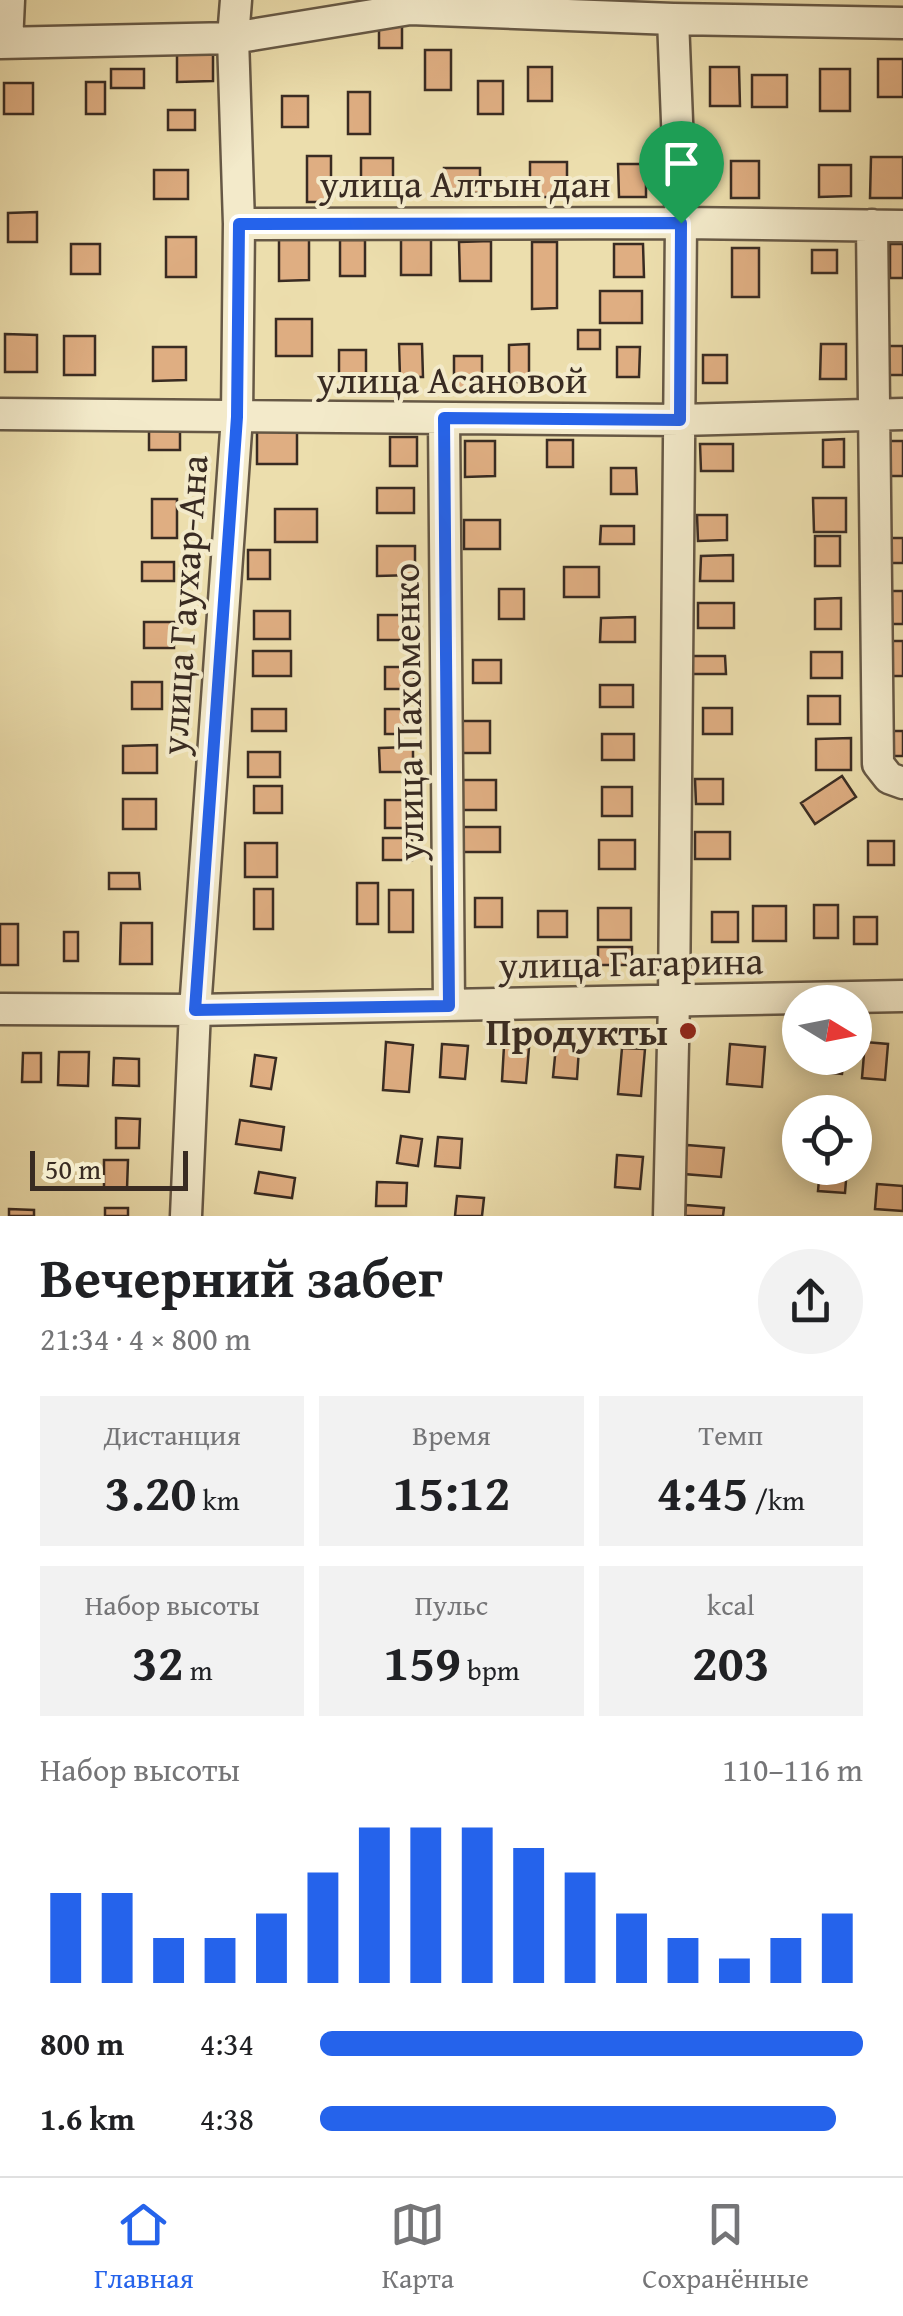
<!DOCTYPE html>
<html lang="ru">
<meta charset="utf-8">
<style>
:root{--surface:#fff;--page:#f2f2f2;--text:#202124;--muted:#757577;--line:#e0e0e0;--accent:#2563eb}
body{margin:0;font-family:"Gentium Book Plus",serif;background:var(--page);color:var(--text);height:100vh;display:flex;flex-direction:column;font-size:38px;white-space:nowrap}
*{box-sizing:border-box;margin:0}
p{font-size:32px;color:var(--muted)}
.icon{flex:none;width:55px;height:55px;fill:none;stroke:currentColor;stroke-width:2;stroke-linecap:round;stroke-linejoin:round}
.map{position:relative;height:1216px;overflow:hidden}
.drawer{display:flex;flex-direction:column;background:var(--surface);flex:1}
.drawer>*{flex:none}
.needle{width:65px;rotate:100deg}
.controls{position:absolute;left:782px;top:985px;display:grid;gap:20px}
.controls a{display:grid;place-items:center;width:90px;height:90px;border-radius:50%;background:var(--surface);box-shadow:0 5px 25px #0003;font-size:50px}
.scale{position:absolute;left:30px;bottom:25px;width:158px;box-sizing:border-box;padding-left:10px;border:5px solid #392b22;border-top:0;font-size:28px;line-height:35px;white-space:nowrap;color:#392b22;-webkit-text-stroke:8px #f3eaca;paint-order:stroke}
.pin{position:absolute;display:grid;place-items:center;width:85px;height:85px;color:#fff;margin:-102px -42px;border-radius:50% 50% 50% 0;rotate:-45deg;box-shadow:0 0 10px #0007}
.pin .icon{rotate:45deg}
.round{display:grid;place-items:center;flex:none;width:105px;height:105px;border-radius:52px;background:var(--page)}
.overview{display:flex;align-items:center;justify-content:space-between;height:170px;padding:0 40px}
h1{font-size:55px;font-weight:800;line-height:75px}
.figures{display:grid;grid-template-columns:repeat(3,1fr);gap:15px;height:170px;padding:10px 40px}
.figures div{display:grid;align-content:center;border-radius:0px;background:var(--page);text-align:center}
.figures b{font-size:50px;font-weight:800}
.figures small{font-size:28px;font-weight:400}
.figures p{font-size:28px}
.chart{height:280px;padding:20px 40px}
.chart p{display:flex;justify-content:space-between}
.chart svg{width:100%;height:180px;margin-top:10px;stroke:var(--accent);stroke-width:6}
ul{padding:0 40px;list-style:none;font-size:32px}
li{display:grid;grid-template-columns:160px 120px 1fr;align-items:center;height:75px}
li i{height:25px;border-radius:12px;background:var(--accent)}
.dock{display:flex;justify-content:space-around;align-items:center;height:140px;border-top:2px solid var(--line);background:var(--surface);font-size:28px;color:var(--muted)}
.dock a{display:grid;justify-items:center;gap:5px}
.dock .active{color:var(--accent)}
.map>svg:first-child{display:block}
</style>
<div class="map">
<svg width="903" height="1216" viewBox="0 0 903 1216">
<rect width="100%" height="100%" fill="#ecdead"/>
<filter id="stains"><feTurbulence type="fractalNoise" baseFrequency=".002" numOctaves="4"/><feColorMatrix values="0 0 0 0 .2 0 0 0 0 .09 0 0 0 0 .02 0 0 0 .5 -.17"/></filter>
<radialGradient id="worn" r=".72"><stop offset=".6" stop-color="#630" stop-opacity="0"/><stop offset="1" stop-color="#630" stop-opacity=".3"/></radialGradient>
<!-- building -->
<path fill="#dfae82" stroke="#392b22" stroke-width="2.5" d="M379 23H402V48H379Z
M425 50H451V90H425Z
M177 54H213V81L177 82Z
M878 59H903V97H878Z
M528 67H552V101H528Z
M710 67H739L740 106H710Z
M111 69H144V88H111Z
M820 69H850V111H820Z
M752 75H787V107H752Z
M478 81H503V114H478Z
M86 82H105V114H86Z
M4 83H33V114H4Z
M348 92H370V134H348Z
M282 96H308V127H282Z
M168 110H195V130H168Z
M307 156H331V202H307Z
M871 157H903V198H870Z
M361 158H393V196L361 197Z
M731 161H759V198H731Z
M530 162H567V197H530Z
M618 164H646V197H619Z
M819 165H851V196L819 197Z
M444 168H480V193H444Z
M154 170H188V199H154Z
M37 212V242H8V213Z
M166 237H196V277H166Z
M279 239H309V280L279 281Z
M401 239H431V275H401Z
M340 240H365V276H340Z
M491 241V281H460L459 242Z
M532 242H557V308L532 309Z
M71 244H100V274H71Z
M614 244H643L644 277H614Z
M890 244H903V278H890Z
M732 248H759V297H732Z
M812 250H837V273H812Z
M600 291H642V323H600Z
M276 319H312V356H276Z
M578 330H600V349H578Z
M5 334 37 335V372H5Z
M64 336H95V375H64Z
M399 344H422L423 377H400Z
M529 344V382H509V345Z
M821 344H846V379H820Z
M879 346H903V375H879Z
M153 347H186V380L153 381Z
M617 347H640L639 377H617Z
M339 350H366V377H339Z
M703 355H727V383H703Z
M454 356H482V391H454Z
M149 426H180V450H149Z
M257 428H297V464H257Z
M390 437H417V466H390Z
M844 439V467H823V440Z
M547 440H573V467H547Z
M465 441H495V476L465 477Z
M878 441H903V476H878Z
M700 444H733V471H701Z
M611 468H636L637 494H611Z
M377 488H414V513H377Z
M813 498H846V532H814Z
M152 499H177V538H152Z
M275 509H317V542H275Z
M697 515H727V540L698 541Z
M464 520H500V549H464Z
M601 526H634V544H600Z
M815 536H840V566H815Z
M885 538H903V563H885Z
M377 546H415V575L377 576Z
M248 550H270V579H248Z
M733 555V581H700L701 556Z
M142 562H174V581H142Z
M564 567H599V597H564Z
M499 589H524V619H499Z
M887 591H903V624H887Z
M841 598V629H815V599Z
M698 603H734V628H698Z
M254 611H290V639H254Z
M378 615H414V640H378Z
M635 617V642H600L601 618Z
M144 622H174V648H144Z
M887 641H903V676H887Z
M253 651H291V676H253Z
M811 652H842V678H811Z
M692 656H725L726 674H692Z
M473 660H501V683H473Z
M385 667H414V689H385Z
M132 682H162V709H132Z
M600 685H633V707H600Z
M808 696H840V724H808Z
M703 708H732V734H703Z
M252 709H286V731H252Z
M385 709H413V734H385Z
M458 721H490V753H457Z
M891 731H903V756H891Z
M602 734H634V760H602Z
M851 738V770H816V739Z
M157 745V773H123V746Z
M413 747V772H380L379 748Z
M248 752H280V777H248Z
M842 776 856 797 815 824 801 803Z
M695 779H723V804H696Z
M461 780H496V810H461Z
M254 786H282V813H254Z
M602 787H632V816H602Z
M123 799H156V829H123Z
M385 800H414V828H385Z
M461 827H500V852H461Z
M695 832H730V859H695Z
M383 838H412V860H383Z
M599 840H635V869H599Z
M868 841H894V865H868Z
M245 843H277V877H245Z
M109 873H139L140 889H109Z
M357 883H378V924H357Z
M254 889H273V929H254Z
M389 890H413V932H389Z
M475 898H502V927H475Z
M814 905H838V938H814Z
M753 906H786V941H753Z
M598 908H631V940H598Z
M538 911H567V937H538Z
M712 912H738V942H712Z
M854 917H877V944H854Z
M121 923H152V964H120Z
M0 924H18V965H0Z
M64 932H78V961H64Z
M598 947H632V965H598Z
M386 1042 413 1045 409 1092 383 1090Z
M865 1042 888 1044 885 1080 862 1078Z
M442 1044 468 1046 465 1079 440 1077Z
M730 1044 765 1047 762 1087 727 1084Z
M504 1046 529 1048 526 1083 502 1081Z
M556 1046 579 1048 577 1079 553 1077Z
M622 1048 645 1049 641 1096 618 1094Z
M59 1052H89L88 1086 58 1085Z
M23 1053H41V1082H22Z
M255 1055 276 1058 271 1089 251 1086Z
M114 1058 139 1059V1086L113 1085Z
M820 1058H844L842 1074 819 1072Z
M116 1118 140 1119 139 1148H116Z
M240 1120 284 1127 281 1150 236 1144Z
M401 1136 422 1139 418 1166 397 1163Z
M438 1137 462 1139 460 1168 435 1166Z
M687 1145 724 1148 721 1177 684 1174Z
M617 1155 643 1157 640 1189 615 1187Z
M104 1160H128L127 1189H104Z
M820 1168H847L845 1193 818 1191Z
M259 1172 295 1178 292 1198 255 1193Z
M377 1182 407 1183 406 1206H376Z
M877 1184 903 1186V1211L875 1209Z
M457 1196 484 1198 482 1216H455Z
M686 1205 724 1208 723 1216H685Z
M105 1208H128V1216H105Z
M9 1209 34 1210V1216H9Z"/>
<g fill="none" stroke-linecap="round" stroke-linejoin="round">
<defs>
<path id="minor" d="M0 43 233 38 410 9 673 19 903 23
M7 43 9 0
M239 224 681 223 903 226
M872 225 878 764 889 778 903 783
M0 414 680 420 903 414
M444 418 449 1005
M0 1009 195 1010 903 996
M186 1216 195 1010 237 417 239 224 233 38 236 0
M669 1216 674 1001 681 223 673 19"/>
</defs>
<!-- minor casing -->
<use href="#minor" stroke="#665845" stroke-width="35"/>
<!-- minor -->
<use href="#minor" stroke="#f3eaca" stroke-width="30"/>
</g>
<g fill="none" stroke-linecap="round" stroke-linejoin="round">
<defs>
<path id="route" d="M681 223 680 420 444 418 449 1006 195 1010 237 417 239 224Z"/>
</defs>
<!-- route casing -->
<use href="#route" stroke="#fff" stroke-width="20"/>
<!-- route -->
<use href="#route" stroke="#2563eb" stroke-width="12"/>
</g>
<!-- markers -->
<circle fill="#8f2418" stroke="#f3eaca" stroke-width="4" cx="688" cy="1031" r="10"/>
<g text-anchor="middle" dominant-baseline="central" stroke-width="8" stroke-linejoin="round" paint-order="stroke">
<!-- street labels -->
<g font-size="38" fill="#392b22" stroke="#f3eaca">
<text x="465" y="183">улица Алтын дан</text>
<text x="452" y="379">улица Асановой</text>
<text transform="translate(183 605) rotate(-86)">улица Гаухар-Ана</text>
<text transform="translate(407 712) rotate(-91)">улица Пахоменко</text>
<text transform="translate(631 962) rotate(-1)">улица Гагарина</text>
</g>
<!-- poi labels -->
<g font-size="38" font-weight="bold" fill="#392b22" stroke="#f3eaca" text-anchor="end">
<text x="668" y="1031">Продукты</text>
</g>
</g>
<rect width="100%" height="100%" filter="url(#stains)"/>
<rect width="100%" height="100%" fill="url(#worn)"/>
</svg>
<div class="controls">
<a><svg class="needle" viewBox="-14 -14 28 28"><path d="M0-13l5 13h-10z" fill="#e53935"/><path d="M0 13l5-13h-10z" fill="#757577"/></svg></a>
<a><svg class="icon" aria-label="locate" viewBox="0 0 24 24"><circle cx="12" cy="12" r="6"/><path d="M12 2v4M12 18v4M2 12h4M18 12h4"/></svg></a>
</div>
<div class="scale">50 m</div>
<div class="pin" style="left:681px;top:223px;background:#1e9e55"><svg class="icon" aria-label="arrive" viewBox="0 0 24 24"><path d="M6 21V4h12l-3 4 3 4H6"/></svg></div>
</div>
<section class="drawer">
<div class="overview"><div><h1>Вечерний забег</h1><p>21:34 · 4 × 800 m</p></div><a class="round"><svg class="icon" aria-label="share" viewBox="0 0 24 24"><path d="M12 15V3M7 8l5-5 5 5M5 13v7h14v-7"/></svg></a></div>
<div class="figures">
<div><p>Дистанция</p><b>3.20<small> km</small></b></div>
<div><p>Время</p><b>15:12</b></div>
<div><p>Темп</p><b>4:45<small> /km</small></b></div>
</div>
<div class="figures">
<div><p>Набор высоты</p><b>32<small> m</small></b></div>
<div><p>Пульс</p><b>159<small> bpm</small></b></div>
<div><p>kcal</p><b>203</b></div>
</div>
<div class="chart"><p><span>Набор высоты</span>110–116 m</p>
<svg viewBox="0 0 160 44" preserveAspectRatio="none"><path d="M5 44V22M15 44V22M25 44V33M35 44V33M45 44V27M55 44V17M65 44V6M75 44V6M85 44V6M95 44V11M105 44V17M115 44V27M125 44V33M135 44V38M145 44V33M155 44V27"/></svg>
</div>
<ul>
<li><b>800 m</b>4:34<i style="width:100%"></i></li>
<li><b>1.6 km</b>4:38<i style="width:95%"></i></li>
</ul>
</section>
<nav class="dock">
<a class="active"><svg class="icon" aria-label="home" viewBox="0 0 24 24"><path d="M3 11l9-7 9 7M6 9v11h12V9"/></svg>Главная</a>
<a><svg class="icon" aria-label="map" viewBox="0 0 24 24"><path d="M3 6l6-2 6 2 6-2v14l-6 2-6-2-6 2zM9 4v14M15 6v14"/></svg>Карта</a>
<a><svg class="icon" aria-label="saved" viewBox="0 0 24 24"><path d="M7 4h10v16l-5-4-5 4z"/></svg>Сохранённые</a>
</nav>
